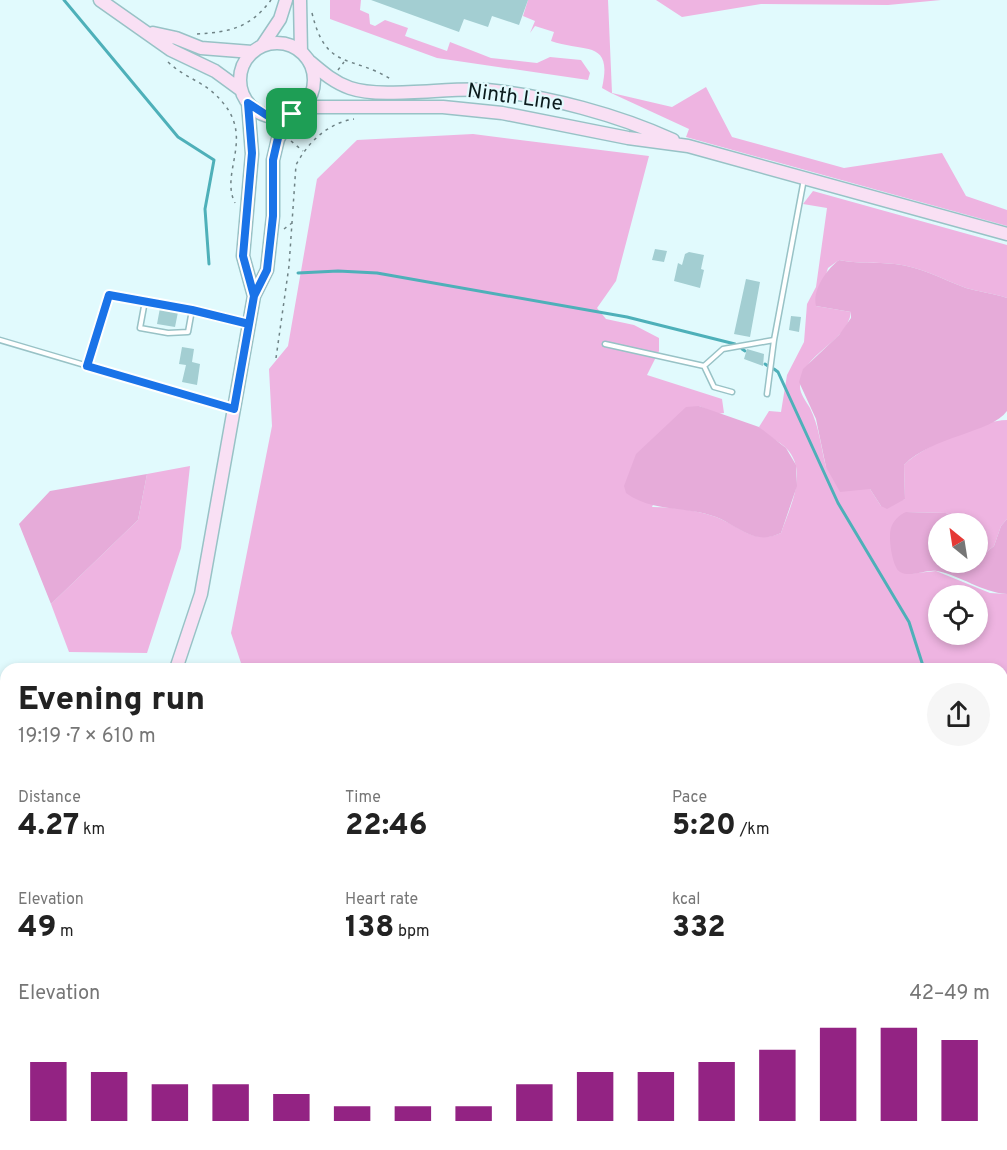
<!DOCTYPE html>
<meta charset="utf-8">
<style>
:root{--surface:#fff;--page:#f6f6f6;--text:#222;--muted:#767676;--accent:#932383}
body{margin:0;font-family:Overpass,sans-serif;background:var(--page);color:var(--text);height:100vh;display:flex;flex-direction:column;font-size:22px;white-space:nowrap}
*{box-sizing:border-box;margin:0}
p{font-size:20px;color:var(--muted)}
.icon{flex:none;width:33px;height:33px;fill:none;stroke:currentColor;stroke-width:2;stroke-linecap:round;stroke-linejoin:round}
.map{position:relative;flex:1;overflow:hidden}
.sheet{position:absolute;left:0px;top:663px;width:1008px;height:488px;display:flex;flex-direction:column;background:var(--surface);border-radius:18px 18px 0 0;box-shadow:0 3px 9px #0003}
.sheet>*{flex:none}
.needle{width:39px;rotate:330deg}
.buttons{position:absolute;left:928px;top:513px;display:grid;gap:12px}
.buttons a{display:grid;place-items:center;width:60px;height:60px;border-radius:50%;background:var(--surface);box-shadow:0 3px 9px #0003;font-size:30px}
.pin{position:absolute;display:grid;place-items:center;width:51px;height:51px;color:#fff;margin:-26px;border-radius:12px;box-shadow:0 3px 9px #0006}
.round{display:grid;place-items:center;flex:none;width:63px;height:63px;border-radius:32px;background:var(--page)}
.summary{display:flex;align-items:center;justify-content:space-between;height:102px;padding:0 18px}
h1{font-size:33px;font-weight:800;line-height:45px}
.stats{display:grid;grid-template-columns:repeat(3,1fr);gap:9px;height:102px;padding:6px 18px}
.stats div{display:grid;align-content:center}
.stats b{font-size:30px;font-weight:800}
.stats small{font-size:16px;font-weight:400}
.stats p{font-size:16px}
.chart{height:168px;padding:12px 18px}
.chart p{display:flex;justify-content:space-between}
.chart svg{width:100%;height:108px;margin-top:6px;stroke:var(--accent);stroke-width:6}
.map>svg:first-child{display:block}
</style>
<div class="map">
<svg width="1007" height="1150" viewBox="0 0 1007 1150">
<rect width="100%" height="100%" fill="#e1fafd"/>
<!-- green -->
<path fill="#eeb4e1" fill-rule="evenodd" d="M330 0H361L360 10 369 14 370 24 375 26 385 20 408 28 405 36 447 51 450 42 491 58 537 63 550 57 581 60 590 73 588 80 437 58 330 19Z
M528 0H608L612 93 672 107 706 87 732 137 844 168 942 153 966 196 1007 210V226L686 137 689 129 611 93 602 88C613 39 585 53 551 41L554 32 535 26 530 33 535 21 523 16Z
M656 0H941L888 5 761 4 682 17Z
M473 134 649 156 616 281 597 308 606 319 634 325 659 338V351L647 375 722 399 724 413 717 414 699 406 652 507C673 507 696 510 716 517 741 527 754 545 781 533 790 507 809 471 786 448 778 440 766 437 759 427L769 411 781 412 787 375 804 342 807 304 816 287 827 208 803 204 813 191 1007 245V298C993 293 979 292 966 288 942 279 921 267 895 264 876 262 858 264 839 260L828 268 816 306 851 312C847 344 800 353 800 387 800 393 806 402 810 408 819 426 821 447 826 467L870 489 881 506 905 499 904 465C923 446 981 420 1007 420V519L1001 526 994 546 978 559V524L956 523 952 516 946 513 906 512 907 574 936 571 990 593 1007 594V765L1002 768V669H243L231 633 272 426 269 369 288 346 317 179 357 140ZM939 596H978V634H939Z
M190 466 181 548 147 653 69 652 51 604 138 520 147 474Z
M228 1144 338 1145 343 1150H257L248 1148 247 1150H227Z"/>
<!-- forest -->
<path fill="#e6abd9" d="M839 260C858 264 876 262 895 264 921 267 942 279 966 288 979 292 993 293 1007 298V411C991 433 932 436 904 465L905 499 887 509 881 506 870 489 840 492 826 467 816 419 799 382 803 369 839 335 851 318V312L816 306C812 290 827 269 839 260Z
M699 406 759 427 786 448 796 465 797 486 781 533C772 537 765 539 754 536 741 532 729 522 716 517 687 506 651 512 626 493L624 486 636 454 686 407Z
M147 474 138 520 51 604 19 524 50 491Z
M906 512 946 513 952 516 956 523 939 524V562H978V559L994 546 1001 526 1007 519V594C981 592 962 576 937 571 926 569 911 578 900 572 892 567 888 537 891 528 893 521 899 515 906 512Z
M1007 849V1150H932L935 1145 1002 1144V851Z
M150 1144H228V1145L227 1150H148Z"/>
<!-- water -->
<path fill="#4eb0b9" d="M338 1145H427L388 1150H343Z"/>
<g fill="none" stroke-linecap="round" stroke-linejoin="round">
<!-- stream -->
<path stroke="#4eb0b9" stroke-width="3" d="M64 0 178 137 214 160 205 209 209 264
M298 273 338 271 377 273 627 317 735 344
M742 349 745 351
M765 364 768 366
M774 369 778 372 838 503 909 622 924 669
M1002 877 1007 885
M1002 891 1007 889
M177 1150 183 1144"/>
</g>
<!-- building -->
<path fill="#a3ced2" d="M371 0H528L519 25 492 16 488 27 464 19 459 32Z
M655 249 667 251 664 262 652 260Z
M689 252 704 255 701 269 704 270 700 288 674 281 678 263 682 265 685 254Z
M746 279 760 282 750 337 734 334Z
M160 308 178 312 175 327 157 324Z
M791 316 801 317 799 332 789 330Z
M182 347 194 349 192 362 200 364 197 385 182 382 186 365 179 364Z
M747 349 764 354 763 366 744 359Z"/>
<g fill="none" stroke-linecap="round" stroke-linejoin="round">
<defs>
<path id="service" d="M145 301 140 328 168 333 188 332 192 310
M0 340 230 408
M605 344 704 366 723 349 774 340
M87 366 109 295 192 310 246 323
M704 366 714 387 732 392
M767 394 774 340 804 179
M1002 793 1007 791
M295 1144 306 1150"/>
<path id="tertiary" d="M0 1002 6 1008
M114 1144 115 1150"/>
<path id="secondary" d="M100 0 171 50 215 71 241 90
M300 0 301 52
M153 33 176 38 201 48 252 52
M240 80a37 37 0 1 1 74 0a37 37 0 1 1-74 0Z
M262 46 280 19 286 0
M308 60C321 71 333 82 350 88 381 99 451 87 487 90 548 96 618 115 673 140
M248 103 252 154 243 256 254 296
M302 107H443L502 113 628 138 688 146 1007 234
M176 669 201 594 254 296 267 270 273 216V160L278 139 292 114
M0 943 6 937"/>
</defs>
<!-- service casing -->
<use href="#service" stroke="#98c2c6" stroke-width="7"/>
<!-- tertiary casing -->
<use href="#tertiary" stroke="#98c2c6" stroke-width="14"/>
<!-- secondary casing -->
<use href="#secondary" stroke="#98c2c6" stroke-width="15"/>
<!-- path -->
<path stroke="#6f8386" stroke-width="1.5" stroke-dasharray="3 4.5" stroke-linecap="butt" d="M312 13C326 72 352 54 392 80
M197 34C230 32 250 28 271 0
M168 62C187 80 206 81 224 104 253 140 220 173 235 203
M338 70 344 62
M291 141 303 151
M284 229 292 223
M276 358 289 266 296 165C308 142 328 123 354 119"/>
<!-- service -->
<use href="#service" stroke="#fff" stroke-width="4"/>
<!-- tertiary -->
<use href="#tertiary" stroke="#fff" stroke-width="10"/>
<!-- secondary -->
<use href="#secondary" stroke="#f9e0f4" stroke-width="12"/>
</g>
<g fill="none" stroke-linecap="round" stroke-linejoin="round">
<defs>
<path id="route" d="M292 114 278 138 273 160V216L267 270 254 296 249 324 192 310 109 295 87 366 234 409 254 296 243 256 252 153 248 103 268 116 292 114"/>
</defs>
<!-- route casing -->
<use href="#route" stroke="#fff" stroke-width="12"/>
<!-- route -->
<use href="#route" stroke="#1a73e8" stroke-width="8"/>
</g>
<g text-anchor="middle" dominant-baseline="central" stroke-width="4.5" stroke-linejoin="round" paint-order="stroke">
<!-- street labels -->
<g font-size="21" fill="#0b1b1d" stroke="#e1fafd">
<text transform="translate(515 98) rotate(8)">Ninth Line</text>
</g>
</g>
</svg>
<div class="buttons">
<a><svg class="needle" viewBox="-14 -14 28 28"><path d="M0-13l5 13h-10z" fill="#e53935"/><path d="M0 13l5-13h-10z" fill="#767676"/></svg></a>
<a><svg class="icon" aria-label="locate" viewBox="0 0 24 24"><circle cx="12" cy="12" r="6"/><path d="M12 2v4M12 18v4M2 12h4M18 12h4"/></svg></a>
</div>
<div class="pin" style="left:292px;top:114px;background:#1e9e55"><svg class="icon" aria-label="arrive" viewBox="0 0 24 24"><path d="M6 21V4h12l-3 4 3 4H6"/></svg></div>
<section class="sheet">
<div class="summary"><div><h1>Evening run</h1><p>19:19 · 7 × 610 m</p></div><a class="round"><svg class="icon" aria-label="share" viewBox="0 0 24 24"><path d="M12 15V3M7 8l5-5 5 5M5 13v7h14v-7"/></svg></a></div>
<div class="stats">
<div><p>Distance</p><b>4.27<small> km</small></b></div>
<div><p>Time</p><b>22:46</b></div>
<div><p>Pace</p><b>5:20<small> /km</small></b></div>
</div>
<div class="stats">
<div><p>Elevation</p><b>49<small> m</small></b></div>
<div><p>Heart rate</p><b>138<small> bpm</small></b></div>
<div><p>kcal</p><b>332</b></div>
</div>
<div class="chart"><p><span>Elevation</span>42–49 m</p>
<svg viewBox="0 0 160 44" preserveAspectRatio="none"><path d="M5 44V20M15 44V24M25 44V29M35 44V29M45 44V33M55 44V38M65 44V38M75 44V38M85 44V29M95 44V24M105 44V24M115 44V20M125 44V15M135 44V6M145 44V6M155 44V11"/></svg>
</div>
</section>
</div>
